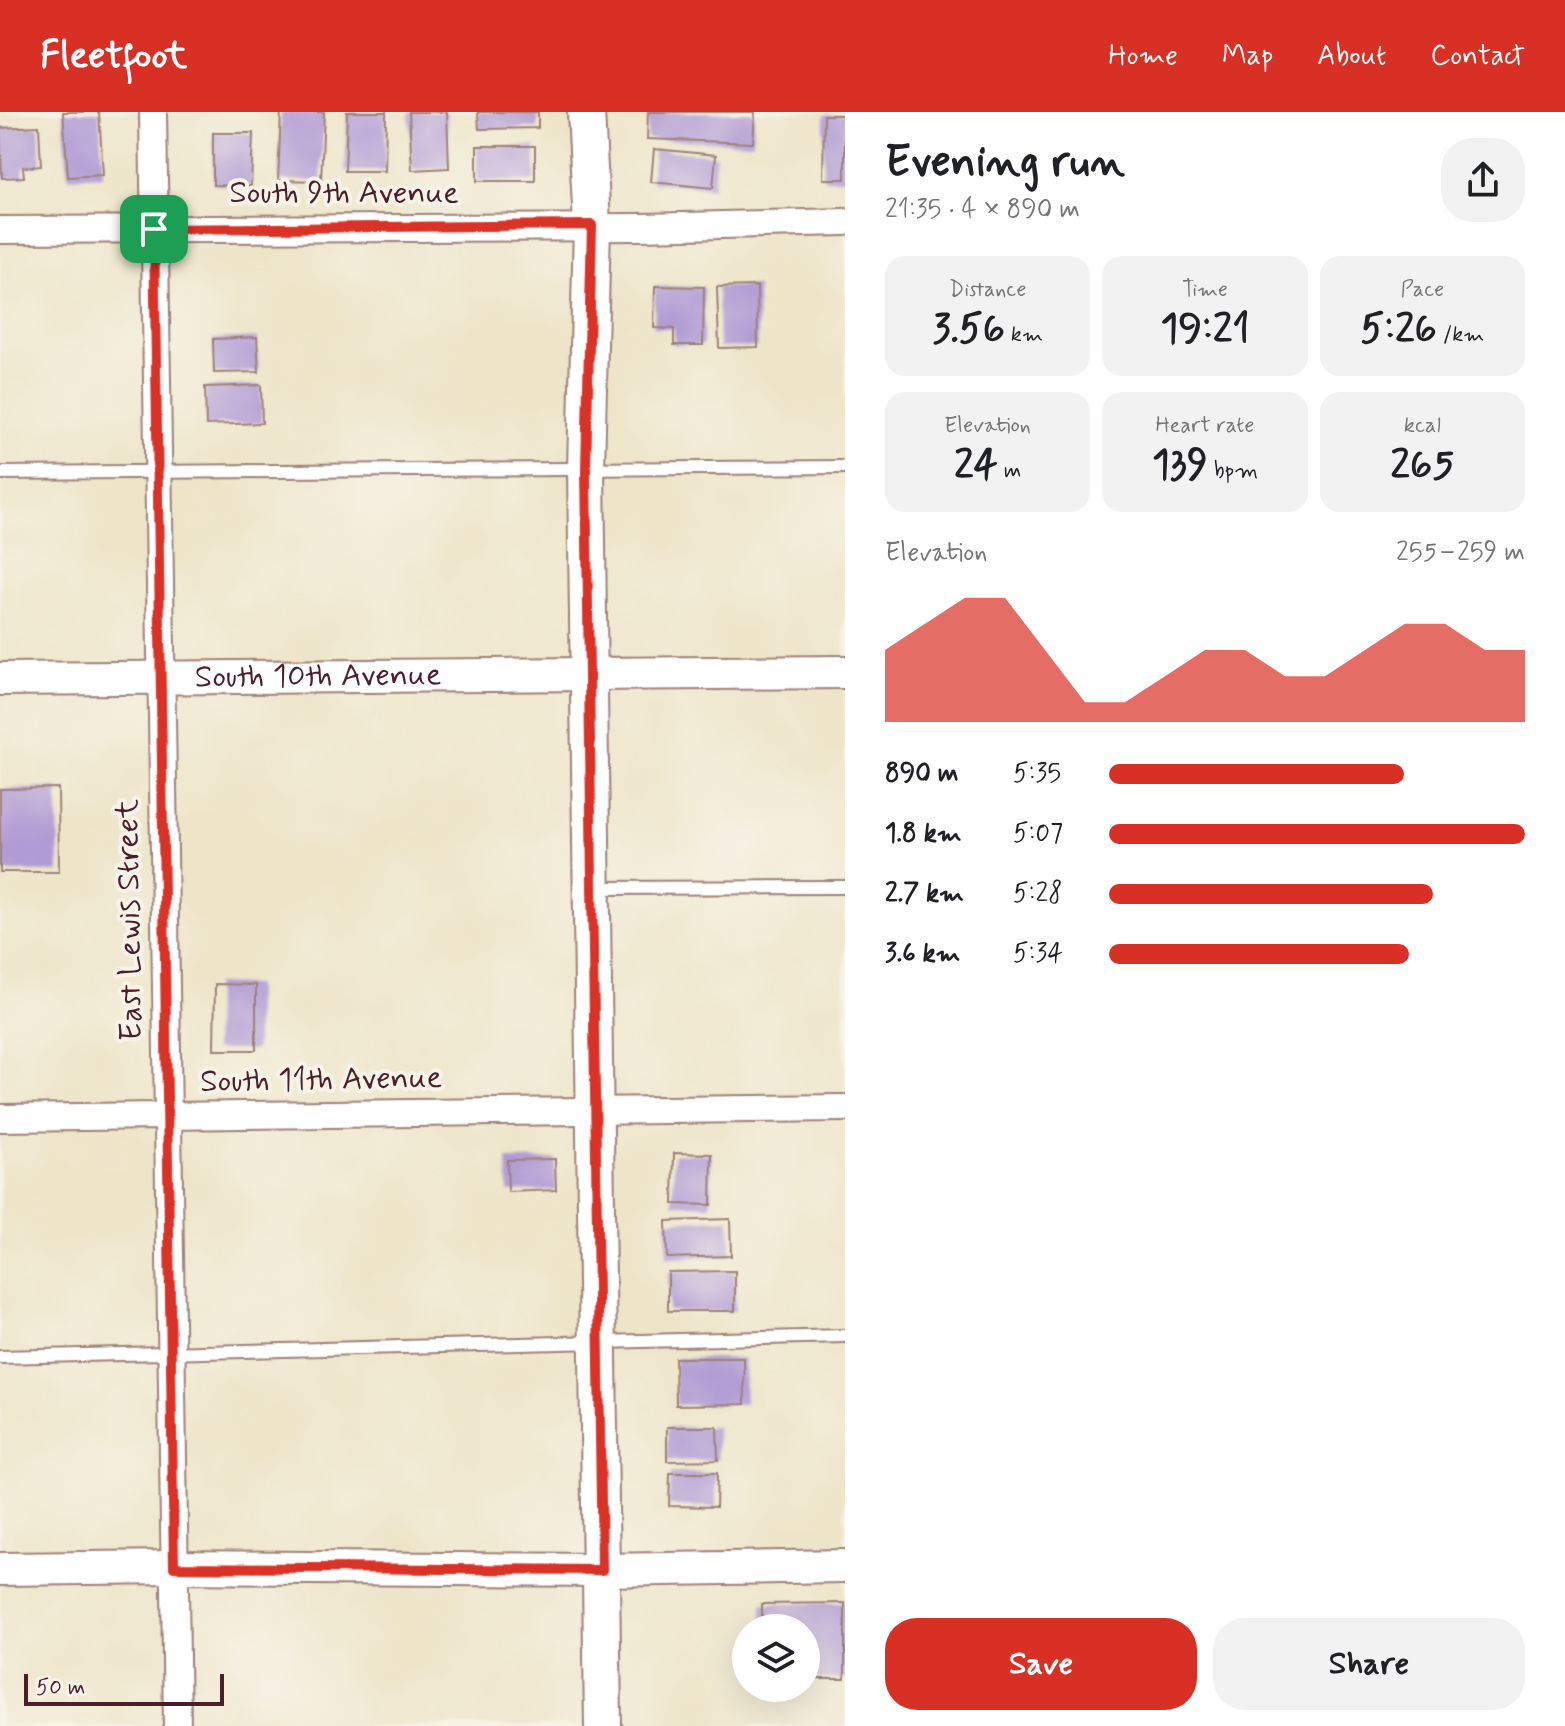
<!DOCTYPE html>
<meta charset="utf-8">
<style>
:root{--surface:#fff;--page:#f2f2f2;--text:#202124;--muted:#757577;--accent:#d93025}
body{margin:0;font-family:Mynerve,sans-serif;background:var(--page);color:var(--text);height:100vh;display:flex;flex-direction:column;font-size:30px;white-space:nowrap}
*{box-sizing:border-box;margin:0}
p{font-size:26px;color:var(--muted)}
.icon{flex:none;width:44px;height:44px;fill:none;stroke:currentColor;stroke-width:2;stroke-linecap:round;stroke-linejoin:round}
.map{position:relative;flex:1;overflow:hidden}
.drawer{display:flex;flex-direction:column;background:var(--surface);width:720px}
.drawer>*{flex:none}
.fabs{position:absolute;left:732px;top:1502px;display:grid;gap:16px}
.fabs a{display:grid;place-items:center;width:88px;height:88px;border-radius:50%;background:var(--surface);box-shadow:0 8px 32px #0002;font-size:40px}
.scale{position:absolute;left:24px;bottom:20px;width:200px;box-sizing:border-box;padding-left:8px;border:4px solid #4a1f2b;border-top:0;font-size:22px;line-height:28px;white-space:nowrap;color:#4a1f2b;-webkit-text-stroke:6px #f7f3e8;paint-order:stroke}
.pin{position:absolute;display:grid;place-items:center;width:68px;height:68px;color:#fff;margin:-34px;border-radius:16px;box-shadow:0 4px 12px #0006}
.round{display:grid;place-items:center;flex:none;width:84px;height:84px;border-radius:32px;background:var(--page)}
.headline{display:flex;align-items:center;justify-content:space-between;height:136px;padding:0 40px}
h1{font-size:44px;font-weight:700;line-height:60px}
.metrics{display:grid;grid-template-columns:repeat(3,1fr);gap:12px;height:136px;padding:8px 40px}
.metrics div{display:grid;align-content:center;border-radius:20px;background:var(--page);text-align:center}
.metrics b{font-size:40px;font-weight:700}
.metrics small{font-size:22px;font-weight:400}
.metrics p{font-size:22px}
.chart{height:224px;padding:16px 40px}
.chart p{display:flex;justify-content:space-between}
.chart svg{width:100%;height:144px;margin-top:8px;fill:var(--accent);opacity:.7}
.primary-button{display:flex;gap:16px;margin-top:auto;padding:16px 40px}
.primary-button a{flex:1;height:92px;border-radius:32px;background:var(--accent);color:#fff;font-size:32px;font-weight:700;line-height:92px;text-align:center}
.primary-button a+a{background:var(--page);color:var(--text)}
ul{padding:0 40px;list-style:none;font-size:26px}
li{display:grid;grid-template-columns:128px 96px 1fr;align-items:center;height:60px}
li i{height:20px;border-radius:10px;background:var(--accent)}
header{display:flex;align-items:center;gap:48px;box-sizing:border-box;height:112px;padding:0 40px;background:var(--accent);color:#fff}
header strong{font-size:38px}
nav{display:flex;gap:44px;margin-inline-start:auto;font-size:28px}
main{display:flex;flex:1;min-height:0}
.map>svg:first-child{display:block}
</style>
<header>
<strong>Fleetfoot</strong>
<nav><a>Home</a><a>Map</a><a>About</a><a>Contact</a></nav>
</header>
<main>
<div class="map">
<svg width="845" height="1614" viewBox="0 0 845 1614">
<rect width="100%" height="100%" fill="#f7f3e8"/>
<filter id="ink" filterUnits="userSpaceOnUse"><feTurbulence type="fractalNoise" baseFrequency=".0125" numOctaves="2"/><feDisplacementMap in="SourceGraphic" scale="16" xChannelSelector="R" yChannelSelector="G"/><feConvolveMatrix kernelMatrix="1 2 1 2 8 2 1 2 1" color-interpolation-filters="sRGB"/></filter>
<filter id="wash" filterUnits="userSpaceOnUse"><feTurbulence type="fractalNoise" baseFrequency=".006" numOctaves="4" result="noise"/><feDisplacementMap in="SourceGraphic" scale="32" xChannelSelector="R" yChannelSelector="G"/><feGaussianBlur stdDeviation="1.8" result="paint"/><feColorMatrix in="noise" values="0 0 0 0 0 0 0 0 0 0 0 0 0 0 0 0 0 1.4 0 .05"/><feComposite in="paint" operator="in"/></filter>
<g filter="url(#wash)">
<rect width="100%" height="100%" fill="#eee5c9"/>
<g id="blocks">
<!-- building -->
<path fill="#b19bd4" d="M63 0H99L103 63 68 65Z
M281 0H324L321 69 278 68Z
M347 0H386L385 59H345Z
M409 0H447L449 56 412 58Z
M478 0H538V16L479 17Z
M648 0H755L753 31 647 27Z
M824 3H845V67H823Z
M39 14 41 54 23 55 24 65 2 66 0 16Z
M213 21H253L251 74 213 73Z
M477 34H535V69H477Z
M654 37 716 43 713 76 651 70Z
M655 174 704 175 703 233H674V217L654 216Z
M757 174 758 235 719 236 717 175Z
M257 225 259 260 214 261 213 227Z
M261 273 262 311 206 313 205 275Z
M58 676 59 760H0V677Z
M215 872 256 873V938H214Z
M674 1041 712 1042 711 1093 673 1092Z
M555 1047 556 1078 508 1080 507 1048Z
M730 1107 731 1144 667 1146 666 1109Z
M735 1159V1199H668V1160Z
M675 1246H744L745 1292 676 1293Z
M667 1315H717L718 1348 667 1349Z
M670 1361H717L716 1395 669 1394Z
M845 1491V1567H806V1516H762V1492Z"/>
</g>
</g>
<g filter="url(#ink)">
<use href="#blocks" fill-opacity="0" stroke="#9c827a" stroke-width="2"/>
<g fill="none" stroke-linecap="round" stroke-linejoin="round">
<defs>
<path id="service" d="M0 361 845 355
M596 776 845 775
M0 1245 845 1224"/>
<path id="minor" d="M153 0 177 1614
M0 118 642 115 845 110
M0 1006 845 996"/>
<g id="tertiary">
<path id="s1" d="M0 567 845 560"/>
<path d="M0 1457 174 1455 602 1458 845 1454"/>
</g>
<path id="secondary" d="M586 0 592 113 586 357 603 1614"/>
</defs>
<!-- service casing -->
<use href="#service" stroke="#9c827a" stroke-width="16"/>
<!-- minor casing -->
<use href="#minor" stroke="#9c827a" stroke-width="30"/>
<!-- tertiary casing -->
<use href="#tertiary" stroke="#9c827a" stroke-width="36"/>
<!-- secondary casing -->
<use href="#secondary" stroke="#9c827a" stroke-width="40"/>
<!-- service -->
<use href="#service" stroke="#fff" stroke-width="12"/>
<!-- minor -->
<use href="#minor" stroke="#fff" stroke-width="26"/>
<!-- tertiary -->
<use href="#tertiary" stroke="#fff" stroke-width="32"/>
<!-- secondary -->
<use href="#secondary" stroke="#fff" stroke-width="36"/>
</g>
</g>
<g fill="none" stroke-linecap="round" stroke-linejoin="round" filter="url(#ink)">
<defs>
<path id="route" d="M592 113 586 357 602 1458 174 1455 154 117Z"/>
</defs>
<!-- route casing -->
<use href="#route" stroke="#fff" stroke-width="16"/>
<!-- route -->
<use href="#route" stroke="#d93025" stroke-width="10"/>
</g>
<g text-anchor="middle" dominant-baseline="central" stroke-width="8" stroke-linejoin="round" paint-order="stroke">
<!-- street labels -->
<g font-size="32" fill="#4a1f2b" stroke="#f7f3e8">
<text x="344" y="81">South 9th Avenue</text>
<text stroke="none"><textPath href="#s1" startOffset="318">South 10th Avenue</textPath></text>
<text transform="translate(130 808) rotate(-91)">East Lewis Street</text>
<text transform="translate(321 968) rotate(-1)">South 11th Avenue</text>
</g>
</g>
</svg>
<div class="fabs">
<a><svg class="icon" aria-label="layers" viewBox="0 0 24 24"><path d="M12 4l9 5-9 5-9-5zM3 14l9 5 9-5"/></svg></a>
</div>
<div class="scale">50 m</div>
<div class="pin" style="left:154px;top:117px;background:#1e9e55"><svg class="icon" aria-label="arrive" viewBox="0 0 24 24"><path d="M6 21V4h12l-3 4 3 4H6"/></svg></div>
</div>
<section class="drawer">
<div class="headline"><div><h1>Evening run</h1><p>21:35 · 4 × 890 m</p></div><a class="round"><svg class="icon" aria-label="share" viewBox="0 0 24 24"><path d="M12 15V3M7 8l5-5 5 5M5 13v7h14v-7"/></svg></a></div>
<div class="metrics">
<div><p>Distance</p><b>3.56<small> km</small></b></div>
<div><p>Time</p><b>19:21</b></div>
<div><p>Pace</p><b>5:26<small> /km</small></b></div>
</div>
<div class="metrics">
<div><p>Elevation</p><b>24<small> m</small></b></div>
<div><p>Heart rate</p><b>139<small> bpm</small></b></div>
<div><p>kcal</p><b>265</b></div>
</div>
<div class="chart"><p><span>Elevation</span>255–259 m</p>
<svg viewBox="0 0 160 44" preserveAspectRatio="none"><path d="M0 44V22L10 14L20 6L30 6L40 22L50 38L60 38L70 30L80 22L90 22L100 30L110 30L120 22L130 14L140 14L150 22L160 22V44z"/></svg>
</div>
<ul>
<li><b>890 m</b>5:35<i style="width:71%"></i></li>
<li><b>1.8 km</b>5:07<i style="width:100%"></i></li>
<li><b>2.7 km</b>5:28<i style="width:78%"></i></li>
<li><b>3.6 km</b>5:34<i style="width:72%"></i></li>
</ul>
<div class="primary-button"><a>Save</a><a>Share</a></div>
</section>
</main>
